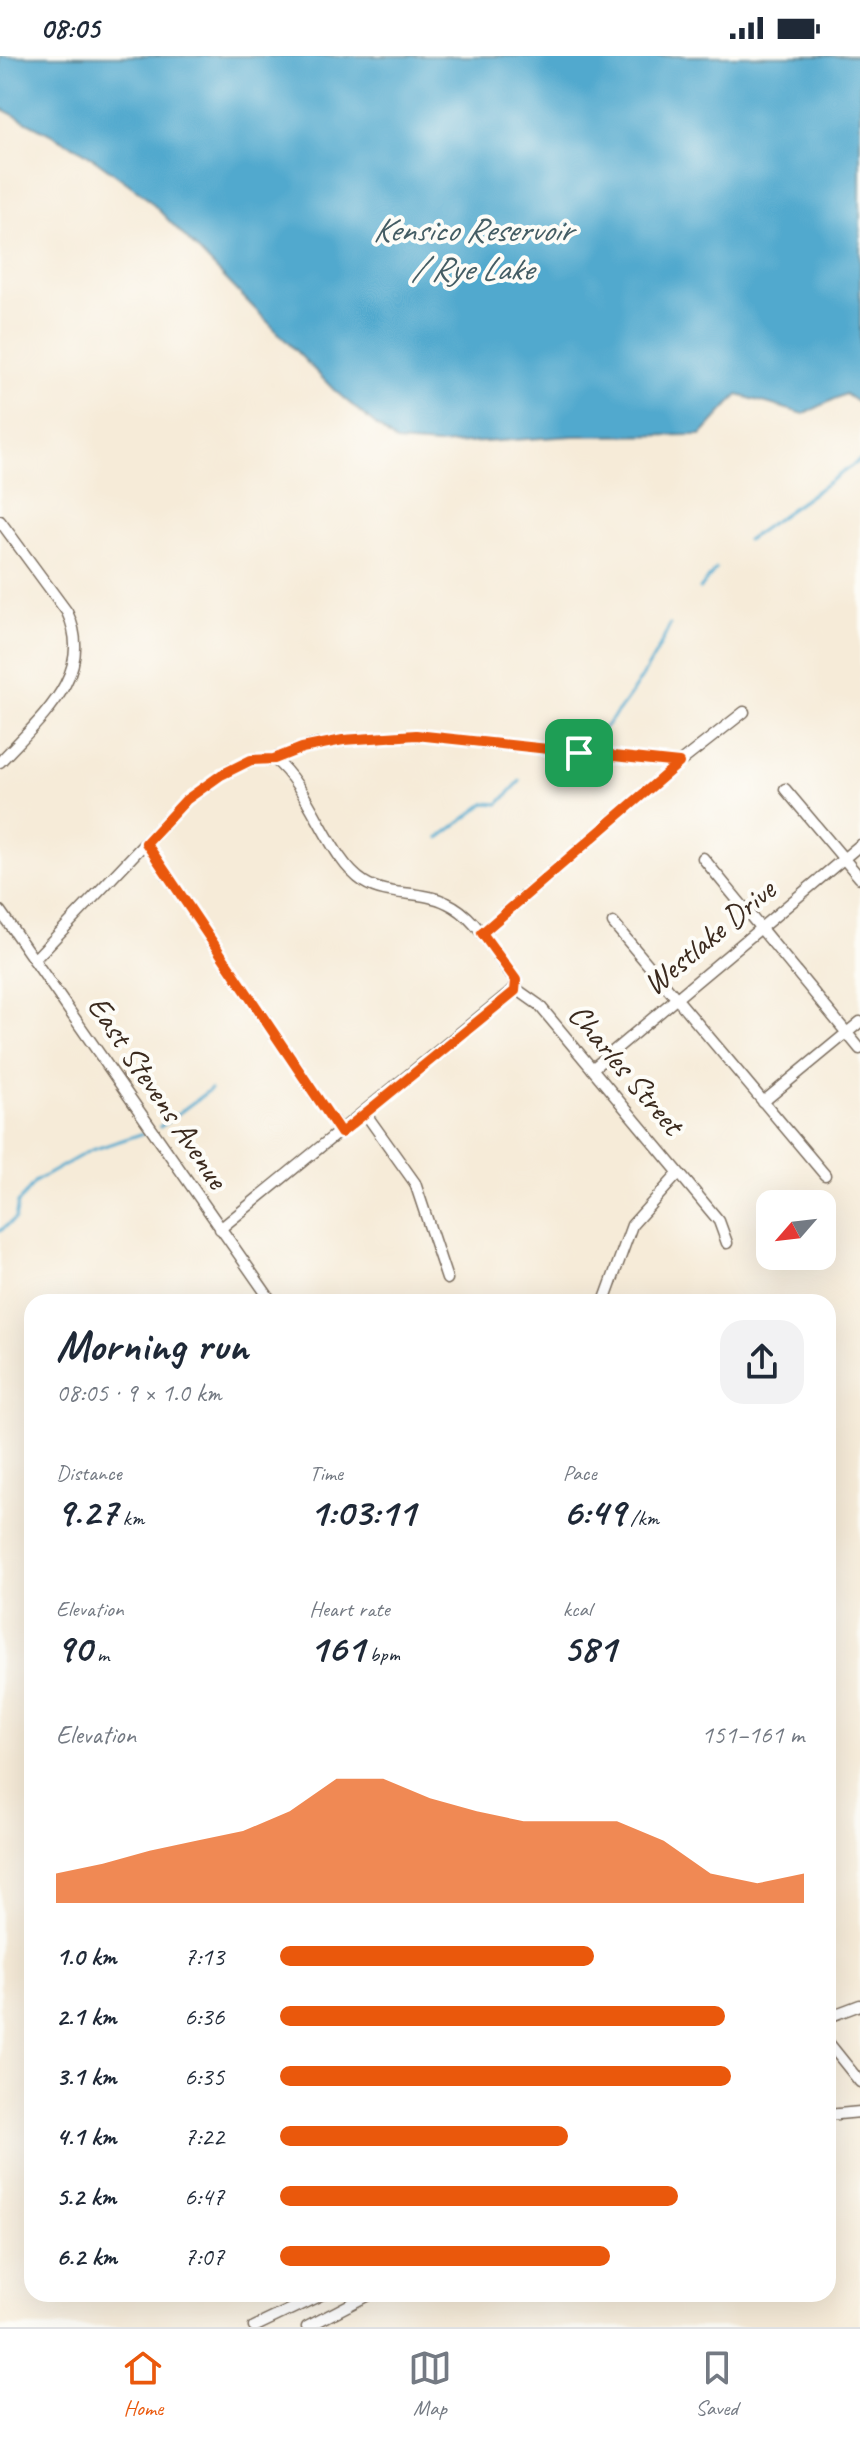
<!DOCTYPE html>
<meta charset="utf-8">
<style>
:root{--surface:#fff;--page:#f2f2f3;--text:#1f2937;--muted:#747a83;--line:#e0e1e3;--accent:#ea580c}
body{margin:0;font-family:Caveat,sans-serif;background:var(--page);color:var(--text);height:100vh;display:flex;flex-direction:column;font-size:30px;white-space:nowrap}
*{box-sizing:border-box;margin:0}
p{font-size:26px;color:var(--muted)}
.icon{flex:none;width:44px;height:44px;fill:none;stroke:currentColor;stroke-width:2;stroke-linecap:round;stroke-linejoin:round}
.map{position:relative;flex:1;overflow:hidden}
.details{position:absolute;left:24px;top:1238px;width:812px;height:1008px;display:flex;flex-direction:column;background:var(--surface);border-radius:24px;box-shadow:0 8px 32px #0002}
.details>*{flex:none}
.needle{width:52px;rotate:242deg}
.tools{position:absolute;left:756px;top:1134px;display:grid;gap:16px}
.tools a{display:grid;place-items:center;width:80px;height:80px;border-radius:16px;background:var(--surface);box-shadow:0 8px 32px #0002;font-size:40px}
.pin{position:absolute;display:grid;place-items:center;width:68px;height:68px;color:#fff;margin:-34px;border-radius:16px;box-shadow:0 4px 12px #0006}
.round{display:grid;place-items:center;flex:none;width:84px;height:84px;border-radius:24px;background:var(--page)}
.summary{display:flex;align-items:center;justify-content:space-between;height:136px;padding:0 32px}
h1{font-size:44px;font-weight:800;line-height:60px}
.stats{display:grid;grid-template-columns:repeat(3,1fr);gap:12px;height:136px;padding:8px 32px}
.stats div{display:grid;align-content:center}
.stats b{font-size:40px;font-weight:800}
.stats small{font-size:22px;font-weight:400}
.stats p{font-size:22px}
.chart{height:224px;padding:16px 32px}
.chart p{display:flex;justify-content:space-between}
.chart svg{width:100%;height:144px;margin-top:8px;fill:var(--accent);opacity:.7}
ul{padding:0 32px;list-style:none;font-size:26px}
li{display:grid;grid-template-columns:128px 96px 1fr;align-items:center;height:60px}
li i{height:20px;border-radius:10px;background:var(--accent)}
.status{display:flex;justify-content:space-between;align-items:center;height:56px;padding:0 40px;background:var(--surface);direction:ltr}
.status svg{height:22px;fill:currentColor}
.tab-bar{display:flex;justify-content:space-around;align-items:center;height:112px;border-top:2px solid var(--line);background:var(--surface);font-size:22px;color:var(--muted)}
.tab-bar a{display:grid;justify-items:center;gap:4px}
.tab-bar .on{color:var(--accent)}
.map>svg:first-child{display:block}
</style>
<div class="status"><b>08:05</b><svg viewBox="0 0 49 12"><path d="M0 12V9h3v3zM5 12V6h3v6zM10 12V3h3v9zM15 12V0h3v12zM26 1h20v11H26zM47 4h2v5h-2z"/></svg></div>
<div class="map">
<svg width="860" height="2271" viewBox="0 0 860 2271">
<rect width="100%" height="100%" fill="#fdfcf7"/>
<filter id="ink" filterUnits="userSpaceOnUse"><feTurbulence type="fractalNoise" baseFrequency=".0125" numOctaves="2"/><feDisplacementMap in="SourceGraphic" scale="16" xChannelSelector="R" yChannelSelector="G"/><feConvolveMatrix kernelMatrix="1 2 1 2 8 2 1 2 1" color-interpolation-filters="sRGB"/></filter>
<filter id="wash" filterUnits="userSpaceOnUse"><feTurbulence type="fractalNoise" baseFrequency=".006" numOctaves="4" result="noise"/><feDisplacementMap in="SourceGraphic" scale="32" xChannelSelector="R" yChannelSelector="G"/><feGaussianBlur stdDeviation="1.8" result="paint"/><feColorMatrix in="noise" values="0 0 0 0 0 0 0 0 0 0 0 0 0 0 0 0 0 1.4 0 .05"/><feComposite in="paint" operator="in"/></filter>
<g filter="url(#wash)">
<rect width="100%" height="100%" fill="#f6ebd8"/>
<!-- water -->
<path fill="#51a9ce" stroke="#466a76" stroke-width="2" d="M0 0H860V348L845 338 804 358 738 339 701 379 573 380 438 389 396 386 334 334 144 139 83 95 0 52Z"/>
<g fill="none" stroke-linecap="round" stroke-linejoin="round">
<!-- stream -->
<path stroke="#51a9ce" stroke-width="3" d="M747 484 860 404
M700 533 716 513
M595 681C622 657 655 603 670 569
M439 782 486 747 499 748 520 725
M160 1071 211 1033
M0 1175 15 1163 18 1147 36 1125 89 1095 144 1077"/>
</g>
</g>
<g filter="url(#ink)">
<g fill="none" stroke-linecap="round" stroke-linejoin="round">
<defs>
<path id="minor" d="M0 465 67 556C97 619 38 664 0 706
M274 703C311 732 328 803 364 826 387 841 422 834 447 847 478 861 494 899 516 924L515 932 539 949 719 1165 727 1187
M785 733 860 822
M146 787 341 1077
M703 802 860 993
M0 855 272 1246
M613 867 825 1119
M482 877 679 707 744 656
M34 904 186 744 221 719 251 704 274 703 302 692 343 684 416 679 679 707
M592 1013 860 789
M763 1046 860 966
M365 1057 415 1127 447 1223
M220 1173 515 932
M604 1246 632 1169 678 1118
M828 1961 860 1949
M828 1986 860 2026
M828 2059 860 2056
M254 2271 323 2238
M307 2271 370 2238"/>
</defs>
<!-- minor casing -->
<use href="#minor" stroke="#7c6e5f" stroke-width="13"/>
<!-- minor -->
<use href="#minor" stroke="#fff" stroke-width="10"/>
</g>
</g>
<g fill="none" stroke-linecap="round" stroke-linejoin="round" filter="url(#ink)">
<defs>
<path id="route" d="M416 679 679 707 482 877 516 924 515 935 341 1077 146 787 186 744 221 719 251 704 274 703 302 692 343 684Z"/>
</defs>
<!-- route casing -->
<use href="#route" stroke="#fff" stroke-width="16"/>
<!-- route -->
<use href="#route" stroke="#ea580c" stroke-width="10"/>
</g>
<g text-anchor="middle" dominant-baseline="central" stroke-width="8" stroke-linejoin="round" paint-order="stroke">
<!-- street labels -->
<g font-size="32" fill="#3b2a1e" stroke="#fdfcf7">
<text transform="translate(709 881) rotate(-40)">Westlake Drive</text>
<text transform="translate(626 1013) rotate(50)">Charles Street</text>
<text transform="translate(158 1036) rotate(56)">East Stevens Avenue</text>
</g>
<!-- water labels -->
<g font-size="34" font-style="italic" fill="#445d64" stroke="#fdfcf7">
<text x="472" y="173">Kensico Reservoir<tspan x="472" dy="39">/ Rye Lake</tspan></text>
</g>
</g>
</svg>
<div class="tools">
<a><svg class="needle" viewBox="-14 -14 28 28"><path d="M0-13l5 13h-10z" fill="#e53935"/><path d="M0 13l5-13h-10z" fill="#747a83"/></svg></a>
</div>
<div class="pin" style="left:579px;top:697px;background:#1e9e55"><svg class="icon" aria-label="arrive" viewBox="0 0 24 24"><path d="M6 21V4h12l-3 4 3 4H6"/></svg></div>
<section class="details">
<div class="summary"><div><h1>Morning run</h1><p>08:05 · 9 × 1.0 km</p></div><a class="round"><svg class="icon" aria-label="share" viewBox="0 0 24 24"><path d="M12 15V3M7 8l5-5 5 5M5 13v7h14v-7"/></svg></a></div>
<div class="stats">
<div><p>Distance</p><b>9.27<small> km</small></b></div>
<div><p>Time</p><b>1:03:11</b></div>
<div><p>Pace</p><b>6:49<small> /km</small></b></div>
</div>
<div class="stats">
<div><p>Elevation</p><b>90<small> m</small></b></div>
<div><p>Heart rate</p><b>161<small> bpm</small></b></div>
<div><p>kcal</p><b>581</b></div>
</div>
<div class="chart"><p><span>Elevation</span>151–161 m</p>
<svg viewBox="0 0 160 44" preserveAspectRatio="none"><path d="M0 44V35L10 32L20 28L30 25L40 22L50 16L60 6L70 6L80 12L90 16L100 19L110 19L120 19L130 25L140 35L150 38L160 35V44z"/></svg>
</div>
<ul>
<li><b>1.0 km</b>7:13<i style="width:60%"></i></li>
<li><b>2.1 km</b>6:36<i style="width:85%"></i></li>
<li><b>3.1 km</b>6:35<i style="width:86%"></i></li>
<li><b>4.1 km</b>7:22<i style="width:55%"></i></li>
<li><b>5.2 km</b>6:47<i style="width:76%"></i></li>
<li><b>6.2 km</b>7:07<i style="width:63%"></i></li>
</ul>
</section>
</div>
<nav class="tab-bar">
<a class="on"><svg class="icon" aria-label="home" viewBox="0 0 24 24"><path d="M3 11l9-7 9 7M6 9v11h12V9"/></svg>Home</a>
<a><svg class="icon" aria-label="map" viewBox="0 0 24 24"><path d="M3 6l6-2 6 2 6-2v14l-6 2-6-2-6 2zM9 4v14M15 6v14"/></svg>Map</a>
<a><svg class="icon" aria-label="saved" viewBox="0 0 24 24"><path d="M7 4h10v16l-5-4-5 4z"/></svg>Saved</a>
</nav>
